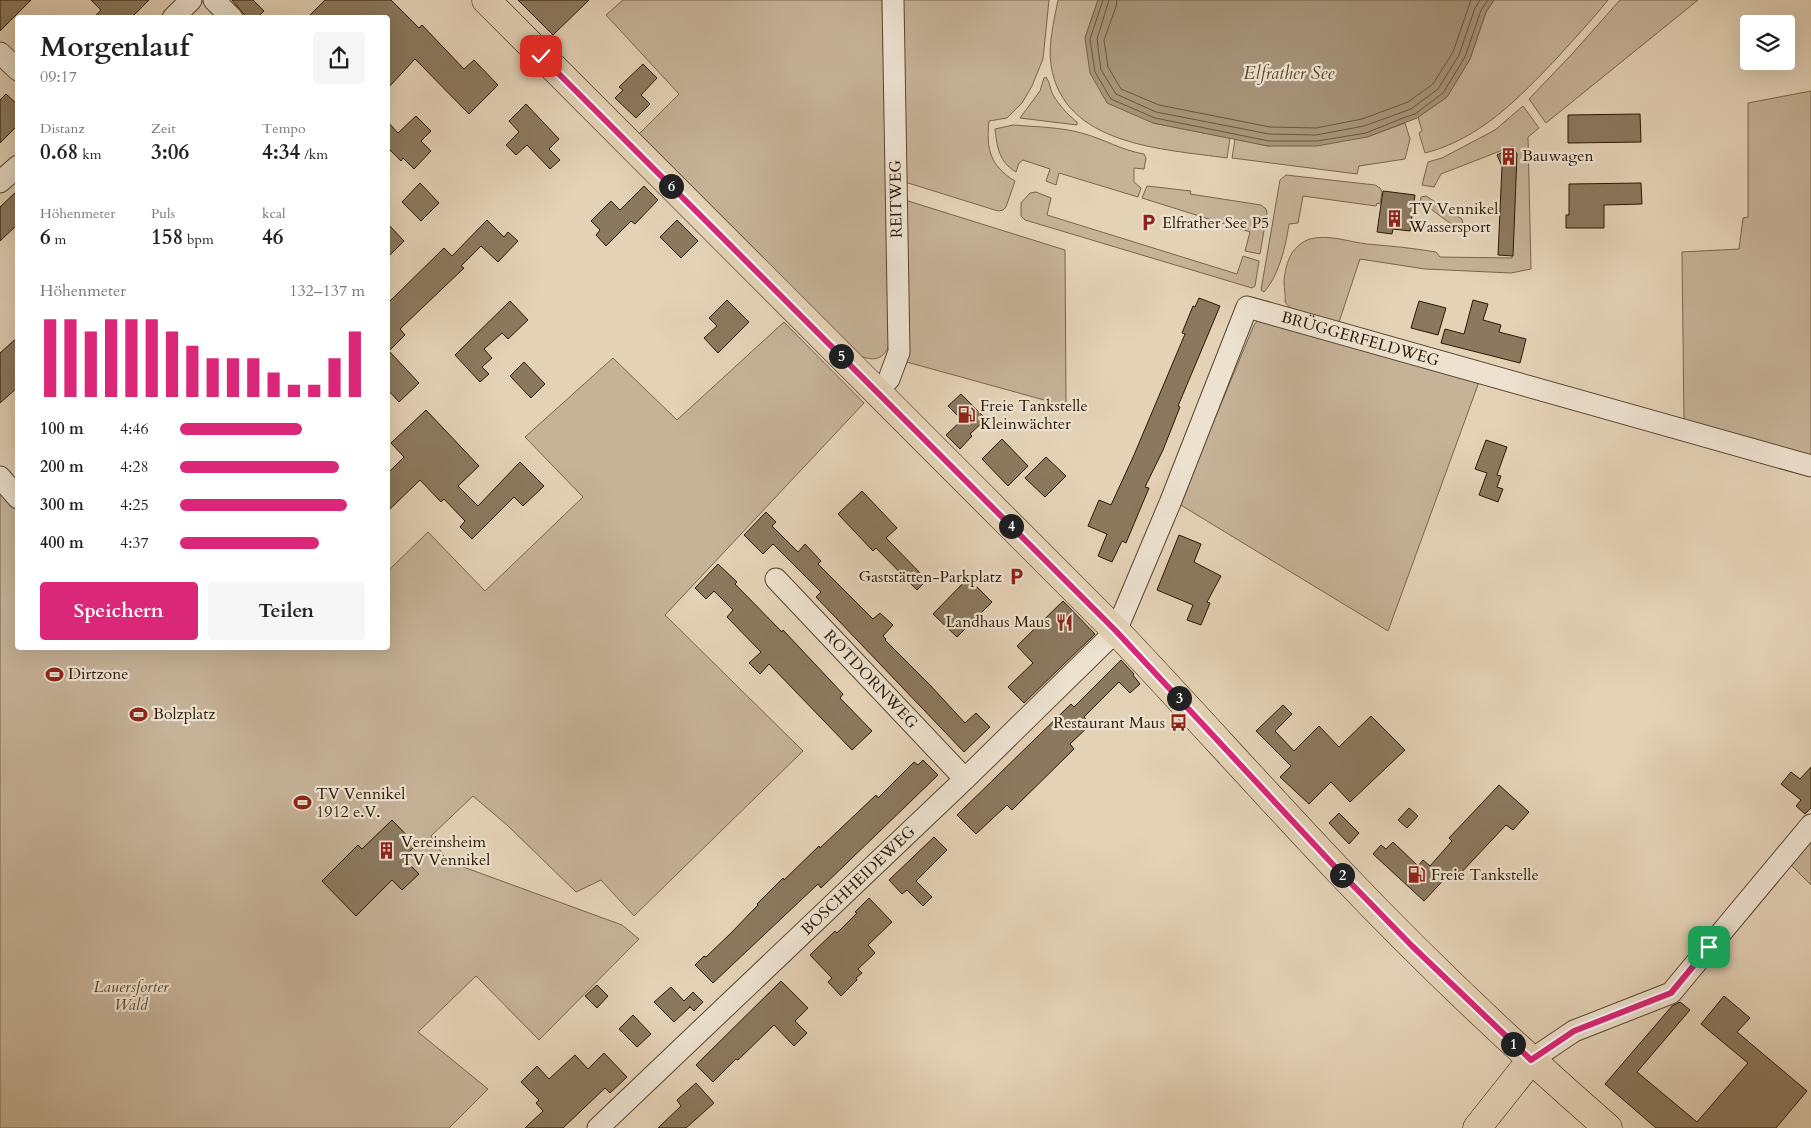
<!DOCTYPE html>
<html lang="de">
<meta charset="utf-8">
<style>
:root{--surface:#fff;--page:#f6f6f6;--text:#222;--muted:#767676;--accent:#db2777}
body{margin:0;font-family:Cardo,serif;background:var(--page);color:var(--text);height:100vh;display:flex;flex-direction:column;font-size:19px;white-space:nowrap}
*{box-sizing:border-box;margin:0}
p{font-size:16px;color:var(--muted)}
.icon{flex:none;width:28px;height:28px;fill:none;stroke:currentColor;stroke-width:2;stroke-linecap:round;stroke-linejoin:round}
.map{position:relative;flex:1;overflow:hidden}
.panel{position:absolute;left:15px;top:15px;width:375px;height:635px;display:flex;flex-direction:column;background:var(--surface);border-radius:5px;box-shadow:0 5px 20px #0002}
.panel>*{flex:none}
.controls{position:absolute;left:1740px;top:15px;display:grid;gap:10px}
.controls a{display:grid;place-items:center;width:55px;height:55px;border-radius:5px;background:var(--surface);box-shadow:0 5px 20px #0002;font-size:25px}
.pin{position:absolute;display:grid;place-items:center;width:42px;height:42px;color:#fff;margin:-21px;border-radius:10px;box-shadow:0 2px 8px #0006}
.km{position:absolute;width:25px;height:25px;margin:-12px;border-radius:50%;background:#222;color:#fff;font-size:14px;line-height:25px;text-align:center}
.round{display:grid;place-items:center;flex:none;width:52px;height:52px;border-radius:5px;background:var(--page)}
.head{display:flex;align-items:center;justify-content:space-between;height:85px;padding:0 25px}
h1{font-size:28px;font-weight:800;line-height:38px}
.figures{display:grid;grid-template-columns:repeat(3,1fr);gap:8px;height:85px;padding:5px 25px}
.figures div{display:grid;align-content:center}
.figures b{font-size:21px;font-weight:800}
.figures small{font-size:14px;font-weight:400}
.figures p{font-size:14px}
.chart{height:140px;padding:10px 25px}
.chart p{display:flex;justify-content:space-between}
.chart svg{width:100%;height:90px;margin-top:5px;stroke:var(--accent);stroke-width:6}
.cta{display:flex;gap:10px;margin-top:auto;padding:10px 25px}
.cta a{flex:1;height:58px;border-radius:5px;background:var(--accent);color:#fff;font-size:20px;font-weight:800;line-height:58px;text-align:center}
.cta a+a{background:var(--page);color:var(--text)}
ul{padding:0 25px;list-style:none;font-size:16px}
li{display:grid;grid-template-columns:80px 60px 1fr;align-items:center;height:38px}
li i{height:12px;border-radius:6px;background:var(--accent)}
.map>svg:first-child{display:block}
</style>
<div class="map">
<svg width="1811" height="1128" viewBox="0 0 1811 1128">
<rect width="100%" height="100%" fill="#e4d2b6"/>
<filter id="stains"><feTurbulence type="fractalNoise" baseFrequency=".004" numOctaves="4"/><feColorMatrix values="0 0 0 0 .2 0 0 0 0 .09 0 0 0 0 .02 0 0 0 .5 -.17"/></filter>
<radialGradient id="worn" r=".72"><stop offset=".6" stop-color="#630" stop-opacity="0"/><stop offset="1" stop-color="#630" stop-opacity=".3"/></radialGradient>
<!-- green -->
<path fill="#c5b297" stroke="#78654c" d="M623 0H882L891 339C886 357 878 363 860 356L638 135 679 94 606 15Z
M900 0H1049L1043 59 1032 86 1022 103 1007 118 989 121C986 149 990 166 1015 181L1006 207 1003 210 998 211 905 182Z
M1058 0H1098L1085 38 1153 123 1230 138 1227 158C1164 149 1063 146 1051 65 1048 44 1054 21 1058 0Z
M1494 0H1608C1592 20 1574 39 1557 58 1519 98 1480 139 1425 153L1419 133 1422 131 1418 117 1447 97 1470 59 1486 12Z
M1620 0H1698L1546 123 1529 99 1572 54Z
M1046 77C1050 82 1050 89 1053 95 1060 106 1067 114 1077 122V125L1020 118 1040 91 1044 78Z
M1811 91V460L1684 422 1682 252 1739 249 1743 218 1748 217V103Z
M1523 106 1539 128 1528 137 1531 269 1511 273 1425 269 1360 259 1337 328 1300 319 1285 302C1286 295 1284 289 1284 283 1284 274 1287 261 1292 253 1296 247 1303 241 1310 239 1329 234 1349 242 1367 244 1390 246 1413 248 1436 252L1440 257 1512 258 1513 146 1441 174 1434 187 1422 185 1428 162 1442 158 1495 130Z
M1405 123 1410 139 1405 159 1359 166 1357 174 1232 158 1235 139 1268 146 1367 137Z
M1013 125C1037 127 1062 127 1085 134 1106 140 1121 150 1144 154L1146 158 1144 169 1134 168V182L1141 188 1138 197 1059 173 1056 185 1046 181 1050 169 1023 160 1019 163 1016 172C999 162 997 147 995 129Z
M1286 175 1375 185 1380 188 1382 192 1380 204 1377 203 1376 206 1303 196 1298 223 1289 224C1286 245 1279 276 1264 292L1261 290 1280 180Z
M1147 186 1191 191 1190 194 1261 205 1266 209 1267 213 1260 254 1245 251 1250 232 1142 198Z
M1036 192 1051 198 1047 215 1237 274 1243 256 1259 261 1255 286 1252 288 1025 220 1021 216V203L1030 193Z
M1426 196 1462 219 1463 224 1455 227 1428 207 1419 206 1421 197Z
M905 200 1065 250 1066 406 903 361Z
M1257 321 1479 382 1388 631 1179 504 1254 325Z
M784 322 864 403 665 615 803 751 634 916 601 880 576 892 507 825 473 796 431 836 447 861 622 925 639 939 539 1040 476 976 418 1032 488 1089 449 1128H0V487L17 506 18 648H388V571L428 532 485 591 583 497 525 437 613 358 677 420Z
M1811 834V885L1788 862Z"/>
<!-- water -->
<path fill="#a59378" stroke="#746248" d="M1098 0H1494L1486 12 1470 59 1447 97 1417 118 1367 137 1317 146H1268L1153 123 1107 103 1090 73 1085 38Z"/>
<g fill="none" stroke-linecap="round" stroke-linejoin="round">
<!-- shore -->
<path stroke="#68563c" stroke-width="1" d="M1103 0 1090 39 1095 72 1111 99 1155 118 1269 141H1317L1366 133 1403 118 1415 114 1443 93 1465 57 1481 10 1488 0
M1109 0 1097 39 1101 70 1116 94 1156 112 1269 134 1316 135 1364 126 1411 109 1438 89 1459 55 1475 8 1480 0
M1117 0 1116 7 1104 40 1108 67 1121 89 1159 105 1270 127 1316 128 1362 119 1408 102 1433 84 1453 52 1471 0"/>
</g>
<!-- building -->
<path fill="#8b795f" stroke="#2b1800" d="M0 0H31L0 31Z
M91 0H149L131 18H93L101 10Z
M232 0H253L264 11 257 18H247Z
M325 0H391L419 28 422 25 464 69 474 60 498 85 469 114 415 59 388 88V18H307Z
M518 0H589L553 35Z
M643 64 657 78 641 95 650 104 636 118 615 98 623 90 619 87Z
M6 94 18 105V125L0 143V100Z
M526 104 559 139 549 149 560 160 550 169 527 145 516 155 506 145 519 132 509 121Z
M1640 114 1641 142 1568 143V115Z
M416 116 431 131 421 141 431 151 414 169 403 158 401 161 388 148V122L398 133Z
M1513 147 1517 154 1513 256 1498 255 1502 166 1497 155Z
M420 183 439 203 421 221 402 202Z
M1641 183 1642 204 1604 205V228H1566V215H1569V184Z
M644 186 658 200 635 224 631 221 606 246 596 235 600 230 591 221 611 201 620 210Z
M18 190V224L0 241V207Z
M1383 191 1415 195 1410 231 1393 229 1392 234 1377 232Z
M487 220 504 237 508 232 518 241 498 262 481 246 461 266 464 268 400 329 405 335 389 351 419 383 399 402 388 390V303L444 248 452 256Z
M677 220 698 241 681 258 660 237Z
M388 224 404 241 388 257Z
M1199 298 1220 306 1178 406 1180 407 1163 450 1145 487 1149 488 1126 543 1122 541 1112 562 1098 556 1107 534 1088 526 1099 500 1111 505 1134 455 1185 334 1182 333 1193 306 1195 307Z
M727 300 749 322 718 353 704 338 717 326 709 318Z
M1473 300 1488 304 1483 320 1501 325 1499 332 1526 339 1520 363 1441 343 1445 329 1464 334Z
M510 301 528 320 508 339 502 333 484 349 492 358 482 367 489 374 480 382 455 355Z
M1419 301 1446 308 1438 335 1411 328Z
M18 337V387L0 403V353Z
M524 362 545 384 531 398 510 376Z
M961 394 986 419 970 434 972 436 960 449 946 435 962 420 948 406Z
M426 410 479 466 458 486 478 506 520 462 544 486 523 506 514 497 472 539 460 527 465 521 444 499 441 502 420 480 388 511V473L404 457 391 443Z
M1002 439 1028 466 1008 486 982 459Z
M1486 440 1507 447 1497 475 1501 476 1497 487 1503 489 1498 502 1479 495 1487 473 1475 469Z
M1046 457 1066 476 1045 497 1025 478Z
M862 491 897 528 886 538 927 580 917 590 876 548 873 551 838 514Z
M766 512 776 522 772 526 798 552 805 544 821 561 818 564 873 619 880 613 893 625 883 636 886 639 885 640 930 685 965 723 976 713 990 727 964 752 816 597 821 592 773 544 763 554 744 535Z
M1179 535 1201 544 1194 562 1221 576 1207 602 1210 603 1201 625 1187 620 1193 605 1157 590Z
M718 564 737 582 735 584 782 632 783 630 843 694 840 698 872 731 852 750 769 664 760 674 749 663 761 652 727 617 733 610 714 591 706 599 695 588Z
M968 578 992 602 957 637 933 614Z
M1063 601 1095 634 1024 703 1008 687 1033 663 1017 646Z
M1121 660 1134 674 1133 675 1140 684 1130 693 1119 682 1084 717 1091 724 1070 744 1074 749 1012 810 1007 805 976 834 957 815 1071 704 1074 707Z
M1283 705 1292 714 1275 731 1294 751 1319 726 1339 747 1371 716 1405 750 1350 802 1331 782 1309 804 1280 777 1291 766 1256 731Z
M923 760 938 775 821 888 818 884 713 983 695 965 704 956 706 957 731 933 758 905 757 904 783 878 784 880 819 846 820 848 876 795 878 798 914 762 918 765Z
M1811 767V808L1805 814 1796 806 1801 800 1781 784 1791 772 1800 779Z
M1499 785 1529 812 1513 830 1506 825 1457 877 1451 872 1424 901 1373 854 1381 845 1386 849 1393 842 1418 866 1423 860 1430 866 1452 841 1449 838Z
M1409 808 1418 816 1407 828 1398 820Z
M1339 813 1359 833 1349 844 1329 823Z
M392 820 416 845 403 858 419 874 402 890 392 880 356 916 322 881 358 845 362 849Z
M934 837 947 850 916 881 932 897 923 906 907 890 902 894 889 880Z
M869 898 892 922 868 945 875 953 858 969 862 973 856 978 857 980 841 996 828 982 832 978 810 955 835 931 837 933 857 913 855 912Z
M781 981 808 1008 795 1021 807 1033 794 1046 774 1025 738 1060 736 1059 713 1082 696 1065Z
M597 985 608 996 597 1008 585 996Z
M671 987 684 1001 693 992 703 1002 694 1011 689 1006 690 1007 674 1022 654 1002Z
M1724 996 1750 1018 1737 1032 1807 1091 1776 1128H1656L1605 1084 1672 1006 1680 1002 1690 1010 1637 1072 1697 1122 1748 1063 1701 1024Z
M633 1015 651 1034 637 1047 619 1029Z
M604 1053 627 1077 610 1093 605 1088 563 1128H525L543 1111 536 1103 539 1100 521 1082 537 1066 549 1079 575 1055 588 1069Z
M696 1083 714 1103 686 1128H658L681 1106 677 1100Z"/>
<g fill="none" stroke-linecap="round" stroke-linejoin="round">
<defs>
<g id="minor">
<path d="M214 0 232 18"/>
<path d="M173 18 191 0"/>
<path d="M0 53 18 70"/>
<path d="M0 182 18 166"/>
<path d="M877 392 889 379 899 352 893 0"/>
<path d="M0 477 18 498"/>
<path id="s1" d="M776 579 965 779"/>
<path d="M1531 1060 1574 1031 1671 993 1811 825"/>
<path id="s2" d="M598 1128 965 779 1116 631 1170 503 1247 307 1811 466"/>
</g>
<path id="major" d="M486 0 1116 631C1191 710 1263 791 1337 869 1423 960 1514 1046 1608 1128
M1477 1128 1531 1060"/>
</defs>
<!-- minor casing -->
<use href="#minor" stroke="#59462e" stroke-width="23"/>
<!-- major casing -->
<use href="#major" stroke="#2b1800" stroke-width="29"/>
<!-- minor -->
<use href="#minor" stroke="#ede2d0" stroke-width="21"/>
<!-- major -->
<use href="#major" stroke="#e4d2b6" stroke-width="28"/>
</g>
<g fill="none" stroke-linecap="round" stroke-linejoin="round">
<defs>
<path id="route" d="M541 56 1116 631 1338 870 1412 946 1531 1060 1574 1031 1671 993 1709 947"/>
</defs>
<!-- route casing -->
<use href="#route" stroke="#fff" stroke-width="10"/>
<!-- route -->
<use href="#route" stroke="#db2777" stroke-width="6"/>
</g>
<!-- icons -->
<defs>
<symbol id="building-bare" viewBox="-9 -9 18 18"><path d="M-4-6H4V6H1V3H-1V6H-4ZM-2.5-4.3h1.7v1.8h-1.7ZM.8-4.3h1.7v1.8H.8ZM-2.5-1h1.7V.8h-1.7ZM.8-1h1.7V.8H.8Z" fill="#8f2418" stroke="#ede2d0" stroke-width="2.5" paint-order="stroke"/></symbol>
<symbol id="parking-bare" viewBox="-9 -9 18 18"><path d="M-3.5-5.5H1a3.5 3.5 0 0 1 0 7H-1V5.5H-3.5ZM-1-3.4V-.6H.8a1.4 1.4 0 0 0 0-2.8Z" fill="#8f2418" stroke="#ede2d0" stroke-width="2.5" paint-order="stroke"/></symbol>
<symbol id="fuel-bare" viewBox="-9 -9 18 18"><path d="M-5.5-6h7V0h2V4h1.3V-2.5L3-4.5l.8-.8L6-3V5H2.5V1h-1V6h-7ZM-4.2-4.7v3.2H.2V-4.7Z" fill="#8f2418" stroke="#ede2d0" stroke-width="2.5" paint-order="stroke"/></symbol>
<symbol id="restaurant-bare" viewBox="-9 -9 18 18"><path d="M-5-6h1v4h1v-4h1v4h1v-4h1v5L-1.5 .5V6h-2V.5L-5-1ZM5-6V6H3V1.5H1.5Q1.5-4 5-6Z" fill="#8f2418" stroke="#ede2d0" stroke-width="2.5" paint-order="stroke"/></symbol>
<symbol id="stadium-bare" viewBox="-9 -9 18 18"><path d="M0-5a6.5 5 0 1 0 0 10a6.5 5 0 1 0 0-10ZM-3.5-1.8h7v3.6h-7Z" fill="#8f2418" stroke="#ede2d0" stroke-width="2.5" paint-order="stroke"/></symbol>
<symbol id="bus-bare" viewBox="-9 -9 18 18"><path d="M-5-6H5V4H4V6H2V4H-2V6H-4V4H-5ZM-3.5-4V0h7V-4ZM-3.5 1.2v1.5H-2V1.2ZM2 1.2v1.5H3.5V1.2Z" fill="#8f2418" stroke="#ede2d0" stroke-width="2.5" paint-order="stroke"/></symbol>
</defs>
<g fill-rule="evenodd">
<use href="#building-bare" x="1496" y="144" width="25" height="25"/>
<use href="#building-bare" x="1382" y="206" width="25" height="25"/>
<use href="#parking-bare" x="1136" y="210" width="25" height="25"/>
<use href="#fuel-bare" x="954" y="402" width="25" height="25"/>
<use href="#parking-bare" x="1004" y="564" width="25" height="25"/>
<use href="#restaurant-bare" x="1052" y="610" width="25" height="25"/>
<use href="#stadium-bare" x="42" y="662" width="25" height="25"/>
<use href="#stadium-bare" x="126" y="702" width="25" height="25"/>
<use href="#bus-bare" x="1166" y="710" width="25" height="25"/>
<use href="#stadium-bare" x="290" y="790" width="25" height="25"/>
<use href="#building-bare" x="374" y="838" width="25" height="25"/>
<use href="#fuel-bare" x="1404" y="862" width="25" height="25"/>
</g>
<g text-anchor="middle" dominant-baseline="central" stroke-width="4.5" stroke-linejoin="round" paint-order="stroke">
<!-- poi labels -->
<g font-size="16" fill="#2b1800" stroke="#ede2d0" text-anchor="start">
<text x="1522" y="156">Bauwagen</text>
<text x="1409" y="209">TV Vennikel<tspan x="1409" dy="18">Wassersport</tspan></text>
<text x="1162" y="223">Elfrather See P5</text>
<text x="980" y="406">Freie Tankstelle<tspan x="980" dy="18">Kleinwächter</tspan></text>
<text x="1002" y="577" text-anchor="end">Gaststätten-Parkplatz</text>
<text x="1050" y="622" text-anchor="end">Landhaus Maus</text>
<text x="68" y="674">Dirtzone</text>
<text x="153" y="714">Bolzplatz</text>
<text x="1165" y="723" text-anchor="end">Restaurant Maus</text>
<text x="316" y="794">TV Vennikel<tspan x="316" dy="18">1912 e.V.</tspan></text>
<text x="401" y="842">Vereinsheim<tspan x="401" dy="18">TV Vennikel</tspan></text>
<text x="1431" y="875">Freie Tankstelle</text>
</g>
<!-- street labels -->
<g font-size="16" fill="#2b1800" stroke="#ede2d0">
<text transform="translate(896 199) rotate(-91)">REITWEG</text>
<text stroke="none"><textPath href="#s2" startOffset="1185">BRÜGGERFELDWEG</textPath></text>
<text stroke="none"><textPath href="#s1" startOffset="138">ROTDORNWEG</textPath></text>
<text stroke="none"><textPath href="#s2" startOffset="359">BOSCHHEIDEWEG</textPath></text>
</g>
<!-- park labels -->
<g font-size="16" font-style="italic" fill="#59462d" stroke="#ede2d0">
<text x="131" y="987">Lauersforter<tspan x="131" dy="18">Wald</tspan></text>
</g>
<!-- water labels -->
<g font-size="18" font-style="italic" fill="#5c4930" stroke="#ede2d0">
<text x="1289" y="73">Elfrather See</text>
</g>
</g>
<rect width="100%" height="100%" filter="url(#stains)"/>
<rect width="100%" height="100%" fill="url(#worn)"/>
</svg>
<div class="controls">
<a><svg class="icon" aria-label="layers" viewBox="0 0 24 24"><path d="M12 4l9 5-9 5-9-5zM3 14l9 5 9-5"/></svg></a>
</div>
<div class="pin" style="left:1709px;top:947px;background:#1e9e55"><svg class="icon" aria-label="arrive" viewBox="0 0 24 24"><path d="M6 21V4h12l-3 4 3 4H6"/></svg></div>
<div class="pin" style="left:541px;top:56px;background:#d93025"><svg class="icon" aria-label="check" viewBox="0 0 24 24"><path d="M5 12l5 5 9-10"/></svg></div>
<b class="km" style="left:1513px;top:1044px">1</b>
<b class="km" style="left:1342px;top:875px">2</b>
<b class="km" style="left:1179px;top:698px">3</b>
<b class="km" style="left:1011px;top:526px">4</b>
<b class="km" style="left:841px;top:356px">5</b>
<b class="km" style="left:671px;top:186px">6</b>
<section class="panel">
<div class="head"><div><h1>Morgenlauf</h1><p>09:17</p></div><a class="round"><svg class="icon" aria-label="share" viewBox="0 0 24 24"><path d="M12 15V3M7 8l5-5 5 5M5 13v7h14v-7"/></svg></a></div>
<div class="figures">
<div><p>Distanz</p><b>0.68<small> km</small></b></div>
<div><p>Zeit</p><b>3:06</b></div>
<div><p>Tempo</p><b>4:34<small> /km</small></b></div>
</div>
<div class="figures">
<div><p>Höhenmeter</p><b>6<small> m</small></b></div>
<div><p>Puls</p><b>158<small> bpm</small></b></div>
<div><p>kcal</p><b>46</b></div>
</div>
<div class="chart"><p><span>Höhenmeter</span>132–137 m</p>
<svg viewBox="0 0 160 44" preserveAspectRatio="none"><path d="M5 44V6M15 44V6M25 44V12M35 44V6M45 44V6M55 44V6M65 44V12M75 44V19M85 44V25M95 44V25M105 44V25M115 44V32M125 44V38M135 44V38M145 44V25M155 44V12"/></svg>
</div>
<ul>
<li><b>100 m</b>4:46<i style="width:66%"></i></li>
<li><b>200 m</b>4:28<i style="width:86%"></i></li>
<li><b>300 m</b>4:25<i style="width:90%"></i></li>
<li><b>400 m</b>4:37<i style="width:75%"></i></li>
</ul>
<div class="cta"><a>Speichern</a><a>Teilen</a></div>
</section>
</div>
